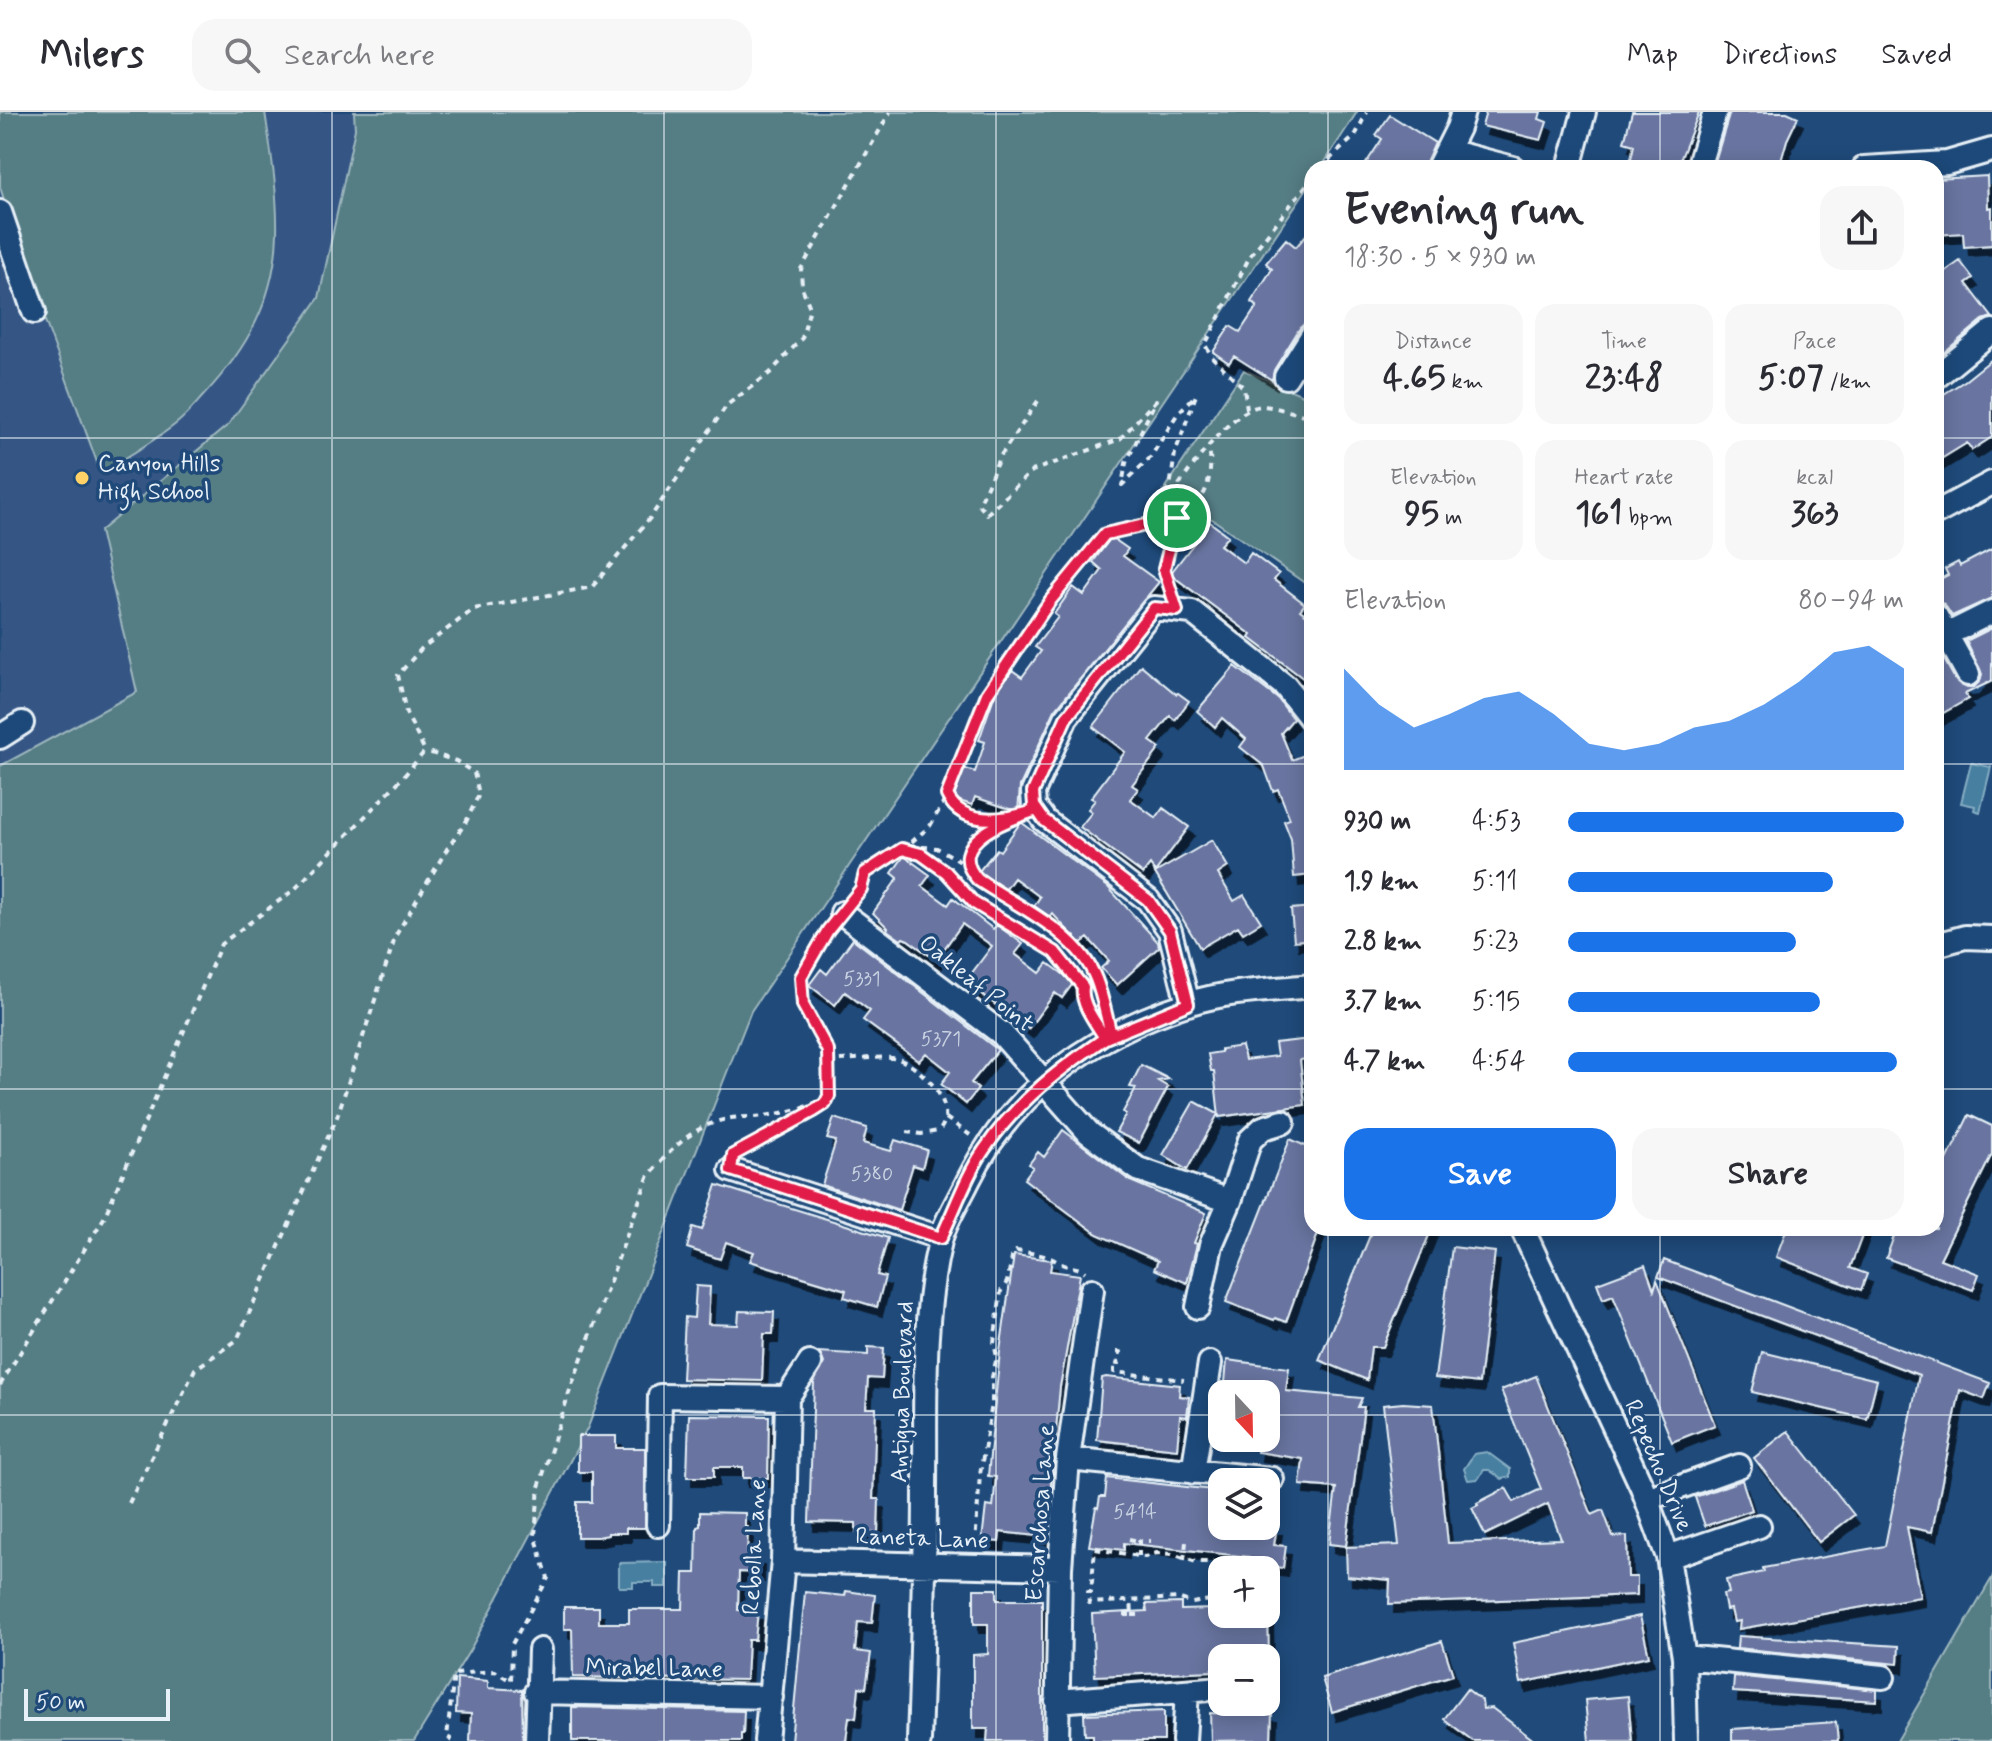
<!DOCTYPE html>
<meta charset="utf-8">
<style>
:root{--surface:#fff;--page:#f7f7f7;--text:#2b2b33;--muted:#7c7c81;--line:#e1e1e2;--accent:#1a73e8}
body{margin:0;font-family:Mynerve,sans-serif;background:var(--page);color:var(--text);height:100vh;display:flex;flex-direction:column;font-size:30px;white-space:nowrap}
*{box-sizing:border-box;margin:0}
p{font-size:26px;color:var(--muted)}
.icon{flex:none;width:44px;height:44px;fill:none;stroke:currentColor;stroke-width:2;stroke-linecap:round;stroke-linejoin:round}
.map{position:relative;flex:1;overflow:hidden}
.details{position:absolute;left:1304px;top:48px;width:640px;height:1076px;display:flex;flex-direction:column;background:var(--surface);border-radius:24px;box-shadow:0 4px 20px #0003}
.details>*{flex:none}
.needle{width:52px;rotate:158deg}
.buttons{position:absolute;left:1208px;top:1268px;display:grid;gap:16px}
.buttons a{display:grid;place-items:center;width:72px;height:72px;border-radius:16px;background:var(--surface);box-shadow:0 4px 20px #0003;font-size:40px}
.scale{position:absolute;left:24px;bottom:20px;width:146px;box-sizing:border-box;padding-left:8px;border:4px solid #e8f1f8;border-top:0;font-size:22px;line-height:28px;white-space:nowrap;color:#e8f1f8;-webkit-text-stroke:6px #1f4a7a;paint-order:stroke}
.pin{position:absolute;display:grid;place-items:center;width:68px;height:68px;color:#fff;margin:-34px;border:4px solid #fff;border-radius:50%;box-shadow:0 2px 8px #0007}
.round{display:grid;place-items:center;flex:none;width:84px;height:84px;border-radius:24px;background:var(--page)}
.head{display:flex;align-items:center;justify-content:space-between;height:136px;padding:0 40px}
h1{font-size:44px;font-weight:800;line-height:60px}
.stats{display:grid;grid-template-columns:repeat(3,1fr);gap:12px;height:136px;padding:8px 40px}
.stats div{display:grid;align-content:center;border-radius:20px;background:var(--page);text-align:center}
.stats b{font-size:34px;font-weight:800}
.stats small{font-size:22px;font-weight:400}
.stats p{font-size:22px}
.chart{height:224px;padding:16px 40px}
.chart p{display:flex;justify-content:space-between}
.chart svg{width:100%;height:144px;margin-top:8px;fill:var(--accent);opacity:.7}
.action{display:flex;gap:16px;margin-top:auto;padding:16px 40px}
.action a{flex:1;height:92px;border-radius:24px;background:var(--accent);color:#fff;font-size:32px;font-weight:800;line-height:92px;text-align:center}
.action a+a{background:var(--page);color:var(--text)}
ul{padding:0 40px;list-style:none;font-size:26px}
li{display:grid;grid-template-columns:128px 96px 1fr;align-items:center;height:60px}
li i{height:20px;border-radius:10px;background:var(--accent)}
header{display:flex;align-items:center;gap:48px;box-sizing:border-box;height:112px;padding:0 40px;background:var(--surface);border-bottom:2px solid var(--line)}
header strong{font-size:38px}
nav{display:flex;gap:44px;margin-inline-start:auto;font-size:28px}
.search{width:560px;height:72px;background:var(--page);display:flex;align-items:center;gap:20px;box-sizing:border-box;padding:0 28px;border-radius:24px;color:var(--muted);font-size:30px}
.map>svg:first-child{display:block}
</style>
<header>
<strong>Milers</strong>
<div class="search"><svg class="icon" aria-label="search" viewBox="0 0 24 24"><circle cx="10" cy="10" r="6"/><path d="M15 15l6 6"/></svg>Search here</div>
<nav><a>Map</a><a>Directions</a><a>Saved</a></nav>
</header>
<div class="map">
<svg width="1992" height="1629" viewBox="0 0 1992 1629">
<defs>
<filter id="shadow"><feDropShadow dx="5" dy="9" stdDeviation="0" flood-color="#0009"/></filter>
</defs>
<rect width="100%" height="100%" fill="#1f4a7a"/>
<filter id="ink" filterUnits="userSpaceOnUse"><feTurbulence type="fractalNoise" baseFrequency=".0125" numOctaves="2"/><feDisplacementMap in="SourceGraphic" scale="16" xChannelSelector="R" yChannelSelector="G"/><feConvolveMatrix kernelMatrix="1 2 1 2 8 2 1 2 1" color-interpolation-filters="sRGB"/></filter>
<g filter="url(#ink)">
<!-- built -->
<path fill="#355785" d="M0 0H354L355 16 319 185 228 313 100 419 137 580 0 654Z"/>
<!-- green -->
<path fill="#557d84" stroke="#9eb7be" stroke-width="2" d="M0 0H265C271 40 278 81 277 122 275 188 247 237 203 284 195 293 187 303 177 311 153 330 127 345 101 361L29 165 0 75Z
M354 0H1357L1321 56H1312V69L751 899 588 1315 470 1538 414 1629H0V654L137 580 100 419 228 313 319 186 355 17Z
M1244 258 1312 287V476L1212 407 1155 392Z
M1992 1466V1629H1897Z"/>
<!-- water -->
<path fill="#467fa0" stroke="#87adc3" stroke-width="2" d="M1971 651 1991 655 1980 700 1974 698 1975 694 1961 691Z
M1487 1340 1510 1357V1365L1502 1367 1489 1358H1484L1478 1367 1468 1368 1464 1357 1474 1342Z
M667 1450V1475H654V1470H633V1475H619V1451Z"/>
<!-- building -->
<path fill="#6975a0" stroke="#e8f1f8" stroke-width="2" filter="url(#shadow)" d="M1486 0H1541L1539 7 1547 10 1541 28 1482 14Z
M1632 0H1699L1677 56H1629L1634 33 1624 30Z
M1730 0H1787L1798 5 1787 28 1779 56H1713Z
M1390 3 1435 31 1424 56H1363L1382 27 1376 23Z
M1987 64 1988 96 1992 95V133L1964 135 1963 121 1936 123V67Z
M1312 116V205L1300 216 1274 258 1272 268 1234 244 1229 251 1213 240 1230 214 1240 220 1257 194 1251 190 1272 157 1266 151 1286 127 1296 135Z
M1960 149 1973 166 1966 171 1992 205 1983 208 1936 247V158L1943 161Z
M1992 247V325L1972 338 1967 331 1936 350V287L1966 268Z
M1202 404 1228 424 1220 433 1244 451 1251 441 1279 462 1274 468 1305 492 1300 498 1312 507V573L1250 526 1252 523 1170 462 1198 426 1190 420Z
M1111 425 1128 437 1123 444 1159 470 1055 598 1020 674 1018 700 975 685 972 693 953 687 963 656 975 660 985 630 979 628 995 581 1012 558 1022 565 1041 539 1035 535 1058 505 1054 502 1073 475 1084 483 1102 458 1093 450Z
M1992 437V486L1952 504 1944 492 1936 490V469L1948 463 1945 457 1958 450 1960 454Z
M1992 516V569L1965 582 1968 587 1936 605V533L1956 569 1967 576 1974 575 1980 569 1982 562 1966 529Z
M1141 553 1176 582 1178 581 1189 589 1175 608 1170 604 1150 629 1160 636 1132 673 1138 677 1130 687 1156 706 1163 696 1189 715 1155 760 1150 753 1143 762 1080 715 1092 700 1088 697 1095 688 1091 686 1125 640 1093 615Z
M1235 554 1278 587 1293 607 1281 621 1292 648 1312 640V763L1294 765 1291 727 1284 709 1290 707 1278 677 1273 679 1264 654 1240 635 1246 627 1222 606 1215 615 1197 599Z
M1021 710 1108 775 1158 830 1159 835 1117 873 1101 856 1109 849 1088 826 1080 832 1052 801 1049 805 1034 794 1040 785 1014 766 1005 778 979 759 992 743 997 737 1000 739Z
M1212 728 1228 755 1218 762 1234 789 1244 783 1261 810 1243 821 1238 814 1200 836 1155 761Z
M904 744 930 763 922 774 948 793 953 786 993 817 997 813 1023 832 1015 842 1040 861 1048 851 1074 870 1062 886 1055 881 1028 917 965 870 992 834 962 812 936 848 908 828 903 826 901 828 887 818 888 816 873 801 898 766 892 761Z
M1312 795V827L1294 829 1291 797Z
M853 827 998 938 971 971 978 977 966 992 941 972 950 960 926 941 919 949 863 908 870 899 845 880 835 893 809 873 821 857 827 862Z
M1310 927 1312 946 1300 948 1305 993 1219 1005 1214 959H1211L1208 942 1221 940V937L1242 934 1245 948 1277 944 1275 931Z
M1141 953 1169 967 1158 969 1168 975 1139 1031 1116 1020 1126 1002 1123 1000 1136 976 1130 975Z
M1194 989 1218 1002 1187 1058 1163 1043Z
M1969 1003 1992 1014V1042L1940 1147 1979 1162 1973 1178 1886 1146 1897 1116H1936V1070Z
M834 1006 867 1016 863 1031 891 1039 895 1028 927 1038 922 1056 913 1053 899 1098 822 1073 836 1029 827 1027Z
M1063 1018 1130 1069 1206 1101 1194 1131 1197 1132 1187 1171 1154 1157 1158 1149 1097 1122 1024 1067 1033 1055 1029 1052 1038 1040 1044 1045Z
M1290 1027 1310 1036 1307 1044 1312 1046V1116H1320L1286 1210 1275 1206 1274 1208 1226 1190Z
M717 1073 888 1126 877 1163 885 1165 877 1195 844 1185 846 1178 750 1149 754 1140 726 1130 720 1147 687 1136 693 1115 702 1118Z
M1373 1116H1432L1383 1235H1371L1367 1268 1319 1248Z
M1787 1116H1865L1850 1156 1867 1162 1861 1178 1776 1145Z
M1452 1135 1495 1140 1479 1271 1435 1266Z
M1014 1143 1052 1148 1050 1159 1080 1163 1060 1275 1046 1425 1000 1420 999 1430 982 1428 986 1394 993 1395 996 1365 988 1364 1000 1239Z
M1664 1148 1990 1271 1984 1287 1960 1278 1932 1420 1907 1415 1920 1485 1739 1517 1740 1509 1734 1510 1731 1497 1726 1498 1723 1482 1729 1481 1726 1468 1764 1460 1763 1456 1885 1434 1919 1263 1658 1165Z
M1645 1153 1654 1178 1657 1168 1715 1313 1672 1330 1613 1183 1603 1187 1597 1171Z
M696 1174 710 1175 708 1212 738 1213 739 1199 774 1200 773 1222H764L762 1269 682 1267 685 1205 694 1206Z
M868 1235 884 1236 882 1267 868 1266 866 1296H876L873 1387H879L878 1421 856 1420V1411L809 1410 814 1270 824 1251 819 1240 868 1243Z
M1762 1240 1877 1268 1867 1307 1752 1280Z
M1227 1248 1289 1256 1286 1279 1362 1286 1358 1295H1364L1346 1434 1329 1432 1336 1376 1300 1373 1303 1347 1257 1340 1259 1326H1266V1282H1224Z
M1536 1264 1592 1403 1603 1398 1613 1425 1627 1424 1628 1465H1637V1483L1389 1492 1390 1468 1347 1464 1346 1435 1399 1433 1383 1293 1403 1291 1433 1293 1448 1431 1561 1427 1548 1392 1485 1423 1472 1396 1478 1393 1477 1391 1506 1376 1514 1390 1541 1377 1501 1278Z
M1106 1265 1180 1273 1179 1284 1189 1285 1187 1305 1180 1304 1177 1337 1097 1328 1102 1266Z
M689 1303 769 1304 768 1366H743V1355H714V1365H687Z
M1788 1319 1854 1403 1819 1430 1754 1346Z
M578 1324H616V1336H645V1416H626V1421H608V1423L598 1425H577V1390H592V1360H578Z
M1107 1366 1222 1379V1414H1277L1274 1433 1286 1434 1283 1456 1248 1452 1249 1445 1124 1431V1438L1089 1434 1096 1395 1098 1396 1100 1385H1105Z
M1742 1368 1752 1398 1705 1414 1695 1385Z
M700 1400 745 1401V1415H748L747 1444H759V1461L739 1460 738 1498 758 1499 755 1528H748L746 1568 573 1565 572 1517H564V1495H599V1511H629V1497H683L684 1461H696L697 1415 700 1414Z
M974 1477H997V1488H1042V1629H987L988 1617H973V1543L988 1542V1512H974Z
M846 1479 875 1483 872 1511 858 1510 855 1539 871 1541 866 1576 859 1575 856 1606 849 1605 846 1629H791L805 1480 845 1484Z
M1181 1491V1498L1213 1497V1504L1268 1502 1269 1546H1222V1557H1212L1213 1559 1095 1564 1092 1502 1147 1499 1146 1492Z
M1640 1504 1649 1544 1521 1571 1513 1531Z
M1738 1524 1899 1534 1898 1552 1737 1536Z
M1442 1529 1453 1563 1332 1600 1322 1566Z
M1734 1564 1877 1578V1589L1733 1580Z
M457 1566 488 1569V1576L522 1578 523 1629H470L471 1602 456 1601Z
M1467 1577 1482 1589 1483 1597 1492 1596 1535 1629H1473L1444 1607Z
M1628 1584 1632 1629H1589L1585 1588Z
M572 1595 744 1599 743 1622H741V1629H572Z
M1164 1599V1629H1093V1623H1085L1084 1602Z
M1242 1599 1272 1600 1271 1628 1211 1629 1210 1601 1241 1602Z
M1836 1610 1838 1629H1732V1617Z"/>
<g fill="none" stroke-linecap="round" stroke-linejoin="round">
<defs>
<path id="minor" d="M1447 39 1513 56
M1438 56 1458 16 1463 0
M1569 56 1584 0
M1698 56 1715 0
M1864 56 1947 51 1992 38
M0 100 34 200
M1286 265 1312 224
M1936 265 1992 219
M1936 401 1992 371
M1936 504 1968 562
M1946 523 1992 500
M0 625 22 611
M842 801 1002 922 1089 1021 1138 1057 1230 1089
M1936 833 1965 825 1992 826
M1188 892 1170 819 1148 788 1044 708 1034 694 1033 680 1066 606 1154 496 1192 500 1285 574 1312 608
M731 1058 941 1126
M1522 1116 1642 1375 1668 1445 1684 1545 1686 1629
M1198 1195 1211 1133 1230 1089 1250 1028 1263 1016 1283 1010
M1068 1347 1272 1367
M1193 1360 1210 1251
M1647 1387 1739 1354
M658 1413 660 1284 787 1286
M1668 1445 1759 1414
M783 1449 1060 1456
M1684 1545 1883 1565
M536 1580 771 1585
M1057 1589 1222 1576
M537 1629 540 1538
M766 1629 783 1449 787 1286 810 1251
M919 1629C922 1544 925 1460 925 1376 926 1293 921 1210 940 1129 945 1109 959 1088 968 1069 1012 979 1093 922 1187 892 1227 879 1270 878 1312 874
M1057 1629 1060 1456 1068 1347 1092 1178
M1184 1629 1187 1579"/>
</defs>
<!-- minor casing -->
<use href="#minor" stroke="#e8f1f8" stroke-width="28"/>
<!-- path -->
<path stroke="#e8f1f8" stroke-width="4" stroke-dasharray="6 6" stroke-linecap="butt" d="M1320 56 1355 24 1367 0
M1038 289 999 346 979 393 987 402 1032 359 1120 327 1156 288 1126 351 1122 373 1150 346 1178 301 1196 283 1175 341 1171 369 1165 386 1167 390C1185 365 1231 294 1263 294 1278 295 1297 302 1312 305
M1247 297 1244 276 1213 246 1205 233 1250 144 1312 66
M1170 477 1164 457 1175 412C1181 399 1196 394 1203 383 1210 372 1212 350 1209 337
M947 683C959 708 996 711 1020 704
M910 734 937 736 959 748 978 768 1058 821 1089 854 1096 867 1106 904
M902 737 921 742 946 760 974 791 1055 840 1083 875C1081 888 1089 899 1095 910
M969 759C968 732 983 721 1004 709
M854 786 861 777 865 761 907 734 930 714 945 688 987 582 1050 489 1105 422 1177 406
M828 948C846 949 885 943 898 947 923 956 960 994 939 1019L921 1022 907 1020
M946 1006 970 1023
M739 1040 814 999 825 992 829 984
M1117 1240H1120L1118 1252 1114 1251V1260L1184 1268
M0 1273 104 1106 221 832 295 777 404 664 425 639 406 601 398 563 422 536 474 497 592 475 650 406 727 293 770 261 802 226 810 196 802 175 801 157 890 0
M129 1391 195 1257 237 1228 337 1005 396 823 447 737 466 710 479 682 474 661 456 649 425 639
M1129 1427 1139 1429
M975 1433 980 1362 992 1292V1265L997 1245 994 1231 1001 1179 1007 1170 1013 1141 1016 1139C1033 1141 1047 1143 1060 1151 1068 1156 1078 1154 1085 1160
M1139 1444V1429H1151
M1184 1448 1186 1430
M1259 1458H1269
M1222 1486 1192 1491 1178 1486 1089 1491 1088 1480H1091L1095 1437 1145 1445 1157 1441 1172 1442 1196 1450H1225L1238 1458
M1124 1503H1132L1131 1487
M1132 1503H1143
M449 1629 451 1627 447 1625 454 1562 495 1559 511 1569 512 1532 548 1466 535 1423 539 1375 569 1281 648 1065C669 1039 692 1014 727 1007 739 1004 752 1006 764 1004 786 1001 810 995 829 984L828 939 803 893 801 865 830 815"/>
<!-- minor -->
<use href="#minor" stroke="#1f4a7a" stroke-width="22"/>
</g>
</g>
<g fill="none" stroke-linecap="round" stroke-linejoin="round" filter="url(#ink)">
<defs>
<path id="route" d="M1177 406 1164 457 1177 498 1154 496 1066 606 1033 680 1034 694 1037 698C1010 707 942 729 978 768 1018 795 1078 820 1096 867 1103 885 1106 904 1111 922 1062 955 1018 988 984 1038 966 1064 955 1097 941 1126L731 1058 733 1043 814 999 825 992 829 984 828 939 803 893 801 865 828 818 861 777 865 761 902 737 921 742 946 760 974 791 1055 840 1083 875C1080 892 1096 911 1105 926L1188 892 1170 819 1148 788 1044 708 1037 698C1009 707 963 717 947 683L987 582 1050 489 1105 422 1177 406"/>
</defs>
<!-- route casing -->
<use href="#route" stroke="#fff" stroke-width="16"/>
<!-- route -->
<use href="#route" stroke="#e11d48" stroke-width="10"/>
</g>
<!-- grid -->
<path fill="none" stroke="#e8f1f8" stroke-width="2" stroke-opacity="0.55" d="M332 0V1629M664 0V1629M996 0V1629M1328 0V56M1660 0V56M0 326H1312M1936 326H1992M0 652H1312M1936 652H1992M0 977H1312M1936 977H1992M1328 1116V1629M1660 1116V1629M0 1303H1222M1266 1303H1992"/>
<!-- markers -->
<circle fill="#ffd166" stroke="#1f4a7a" stroke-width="3" cx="82" cy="366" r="8"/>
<g text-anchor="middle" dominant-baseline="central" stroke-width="7" stroke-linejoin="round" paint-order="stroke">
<!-- number labels -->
<g font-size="20" fill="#c8d2e2">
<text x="862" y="867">5331</text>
<text x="941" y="927">5371</text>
<text x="872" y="1062">5380</text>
<text x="1135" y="1400">5414</text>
</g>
<!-- poi labels -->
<g font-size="24" fill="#e8f1f8" stroke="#1f4a7a" text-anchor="start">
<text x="98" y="352">Canyon Hills<tspan x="98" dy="28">High School</tspan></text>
</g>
<!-- street labels -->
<g font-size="24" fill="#e8f1f8" stroke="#1f4a7a">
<text transform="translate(976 872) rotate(39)">Oakleaf Point</text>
<text transform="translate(903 1280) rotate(-88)">Antigua Boulevard</text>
<text transform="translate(1658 1354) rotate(67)">Repecho Drive</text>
<text transform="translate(1041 1401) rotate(-86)">Escarchosa Lane</text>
<text transform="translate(922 1427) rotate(2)">Raneta Lane</text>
<text transform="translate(755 1435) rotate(-87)">Rebolla Lane</text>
<text transform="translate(654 1557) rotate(1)">Mirabel Lane</text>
</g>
</g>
</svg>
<div class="buttons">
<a><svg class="needle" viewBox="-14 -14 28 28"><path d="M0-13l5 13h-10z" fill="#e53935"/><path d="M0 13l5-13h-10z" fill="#7c7c81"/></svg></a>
<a><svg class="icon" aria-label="layers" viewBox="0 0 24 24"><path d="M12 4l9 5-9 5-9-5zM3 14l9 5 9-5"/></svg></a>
<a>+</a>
<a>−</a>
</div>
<div class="scale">50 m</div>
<div class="pin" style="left:1177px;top:406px;background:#1e9e55"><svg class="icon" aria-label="arrive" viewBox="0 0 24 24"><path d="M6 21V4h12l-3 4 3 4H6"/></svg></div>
<section class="details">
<div class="head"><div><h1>Evening run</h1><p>18:30 · 5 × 930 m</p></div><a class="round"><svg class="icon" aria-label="share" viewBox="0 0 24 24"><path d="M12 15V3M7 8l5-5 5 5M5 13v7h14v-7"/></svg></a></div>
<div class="stats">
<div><p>Distance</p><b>4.65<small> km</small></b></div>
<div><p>Time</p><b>23:48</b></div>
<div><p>Pace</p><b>5:07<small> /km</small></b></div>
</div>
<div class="stats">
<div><p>Elevation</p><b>95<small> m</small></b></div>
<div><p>Heart rate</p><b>161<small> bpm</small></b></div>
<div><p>kcal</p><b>363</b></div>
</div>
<div class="chart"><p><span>Elevation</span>80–94 m</p>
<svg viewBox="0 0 160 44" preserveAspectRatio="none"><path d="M0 44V13L10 24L20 31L30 27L40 22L50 20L60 27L70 36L80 38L90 36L100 31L110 29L120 24L130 17L140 8L150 6L160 13V44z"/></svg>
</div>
<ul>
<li><b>930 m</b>4:53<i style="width:100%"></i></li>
<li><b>1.9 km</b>5:11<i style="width:79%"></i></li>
<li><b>2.8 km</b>5:23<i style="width:68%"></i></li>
<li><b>3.7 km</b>5:15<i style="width:75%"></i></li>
<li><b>4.7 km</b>4:54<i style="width:98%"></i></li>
</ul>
<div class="action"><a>Save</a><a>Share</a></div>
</section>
</div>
